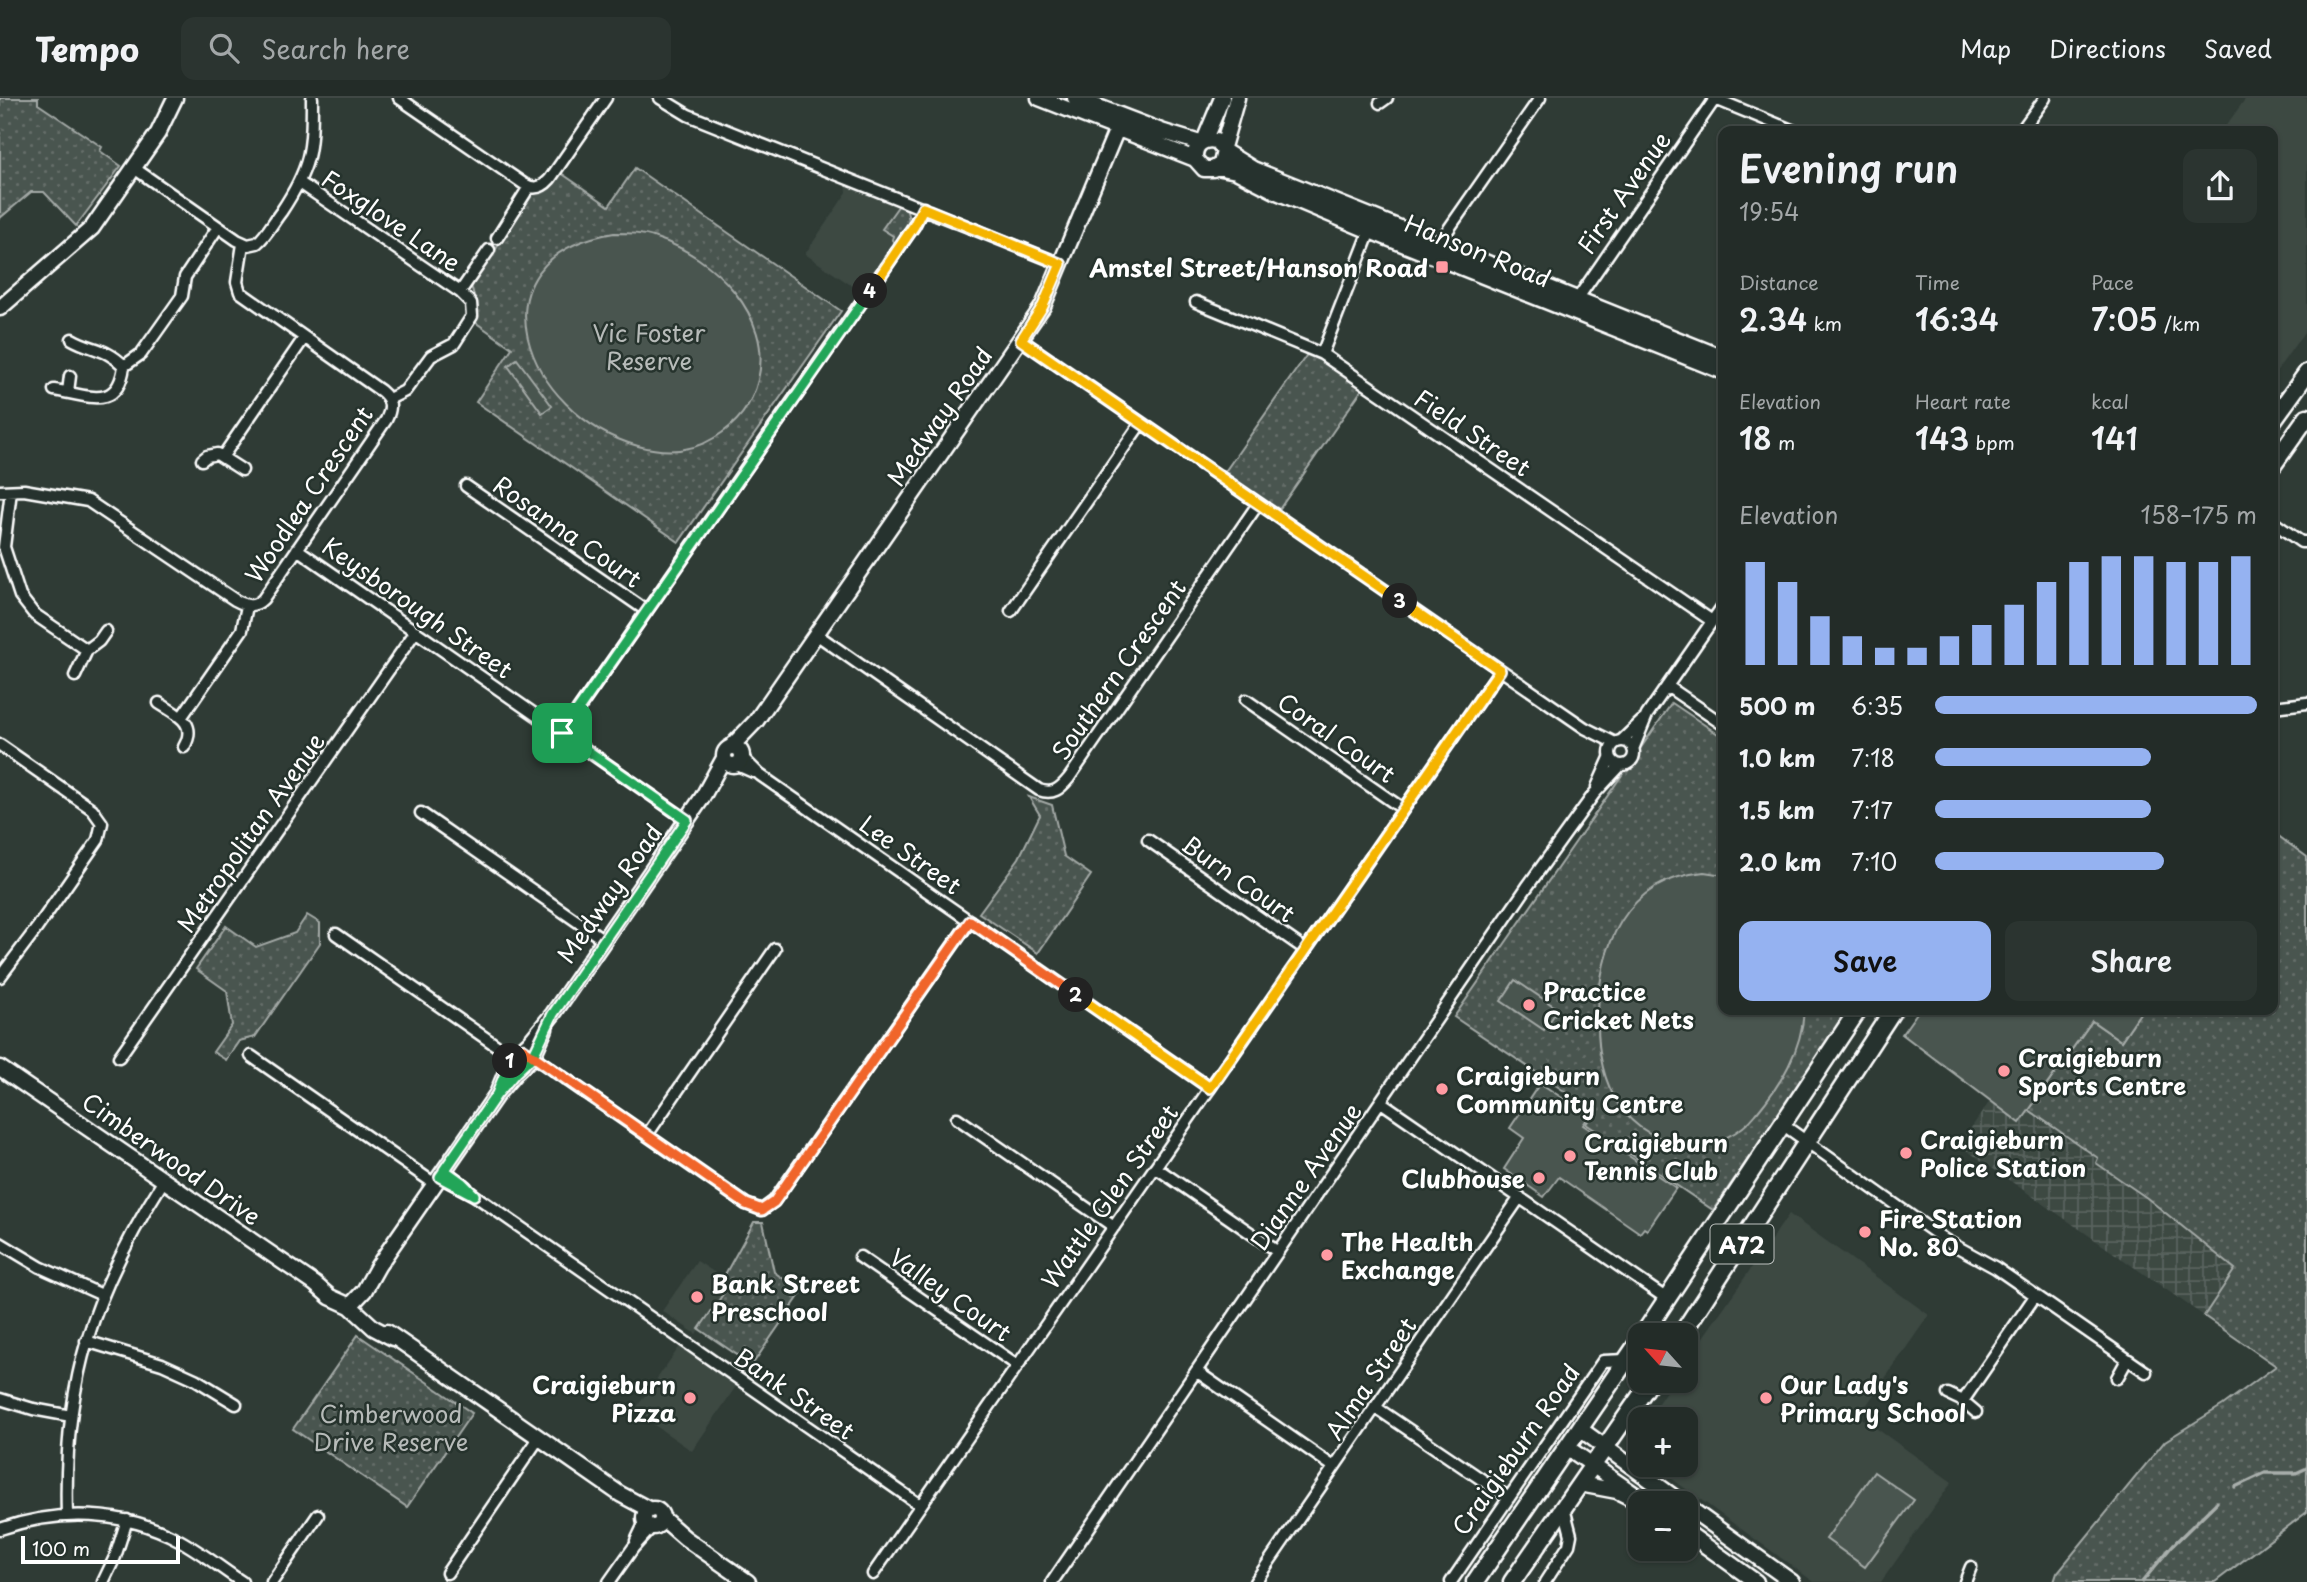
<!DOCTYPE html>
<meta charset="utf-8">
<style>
:root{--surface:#232c28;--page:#2b3430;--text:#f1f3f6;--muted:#a3a7a8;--line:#404845;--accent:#95b2f1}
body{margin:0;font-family:"Playpen Sans",sans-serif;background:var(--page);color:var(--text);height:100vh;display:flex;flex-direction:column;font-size:26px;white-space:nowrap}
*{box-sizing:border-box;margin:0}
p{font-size:23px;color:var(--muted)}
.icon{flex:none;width:38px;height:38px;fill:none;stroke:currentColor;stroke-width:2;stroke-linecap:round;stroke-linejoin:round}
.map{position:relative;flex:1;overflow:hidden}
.side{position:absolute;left:1718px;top:28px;width:560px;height:889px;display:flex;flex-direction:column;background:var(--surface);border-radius:14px;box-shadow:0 2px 5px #0004,0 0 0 2px var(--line)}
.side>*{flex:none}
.needle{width:46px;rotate:297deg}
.tools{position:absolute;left:1628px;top:1225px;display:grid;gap:14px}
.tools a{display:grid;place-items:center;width:70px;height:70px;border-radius:14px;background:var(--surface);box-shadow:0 2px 5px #0004,0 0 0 2px var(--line);font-size:35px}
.scale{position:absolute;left:21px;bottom:18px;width:159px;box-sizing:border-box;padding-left:7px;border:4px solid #fff;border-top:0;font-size:19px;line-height:24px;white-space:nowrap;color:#fff;-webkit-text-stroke:5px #26332d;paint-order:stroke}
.pin{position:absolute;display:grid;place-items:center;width:60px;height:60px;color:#fff;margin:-30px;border-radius:14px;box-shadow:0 4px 10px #0006}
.km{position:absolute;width:35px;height:35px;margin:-18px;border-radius:50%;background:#222;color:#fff;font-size:19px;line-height:35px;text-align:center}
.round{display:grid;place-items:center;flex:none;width:74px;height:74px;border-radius:14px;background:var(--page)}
.headline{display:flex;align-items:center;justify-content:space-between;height:119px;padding:0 21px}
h1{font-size:38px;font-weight:600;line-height:52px}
.figures{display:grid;grid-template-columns:repeat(3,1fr);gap:10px;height:119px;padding:7px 21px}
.figures div{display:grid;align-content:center}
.figures b{font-size:30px;font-weight:600}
.figures small{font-size:19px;font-weight:400}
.figures p{font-size:19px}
.chart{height:196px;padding:14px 21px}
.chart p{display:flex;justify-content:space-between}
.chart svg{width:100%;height:126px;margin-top:7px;stroke:var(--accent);stroke-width:6}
.action{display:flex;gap:14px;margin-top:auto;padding:14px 21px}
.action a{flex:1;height:80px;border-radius:14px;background:var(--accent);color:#111;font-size:28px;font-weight:600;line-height:80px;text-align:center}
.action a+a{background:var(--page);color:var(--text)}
ul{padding:0 21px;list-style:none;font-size:23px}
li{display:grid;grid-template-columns:112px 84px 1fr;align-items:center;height:52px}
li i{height:18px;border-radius:9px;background:var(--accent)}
header{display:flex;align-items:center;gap:42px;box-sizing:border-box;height:98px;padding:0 35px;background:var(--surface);border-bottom:2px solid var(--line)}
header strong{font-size:33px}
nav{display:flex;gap:38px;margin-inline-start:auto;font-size:24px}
.search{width:490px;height:63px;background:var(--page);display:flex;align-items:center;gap:18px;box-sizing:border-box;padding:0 24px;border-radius:14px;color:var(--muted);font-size:26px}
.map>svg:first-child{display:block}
</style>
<header>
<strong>Tempo</strong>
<div class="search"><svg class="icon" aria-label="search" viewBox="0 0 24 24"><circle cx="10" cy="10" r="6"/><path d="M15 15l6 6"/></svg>Search here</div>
<nav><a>Map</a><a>Directions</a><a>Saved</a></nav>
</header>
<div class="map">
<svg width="2307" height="1484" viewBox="0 0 2307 1484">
<defs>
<pattern id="industrial-grid" width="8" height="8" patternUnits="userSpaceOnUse" patternTransform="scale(1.75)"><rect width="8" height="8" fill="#3c4842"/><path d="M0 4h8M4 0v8" fill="none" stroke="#59635e"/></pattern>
<pattern id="green-dots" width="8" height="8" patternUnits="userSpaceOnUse" patternTransform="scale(1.75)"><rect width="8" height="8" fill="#4a544f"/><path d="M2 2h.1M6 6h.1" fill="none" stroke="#656e69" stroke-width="1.8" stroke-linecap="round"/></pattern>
</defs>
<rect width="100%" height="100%" fill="#2f3b35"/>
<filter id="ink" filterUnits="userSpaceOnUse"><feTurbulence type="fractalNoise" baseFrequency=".0143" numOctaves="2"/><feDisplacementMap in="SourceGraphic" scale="14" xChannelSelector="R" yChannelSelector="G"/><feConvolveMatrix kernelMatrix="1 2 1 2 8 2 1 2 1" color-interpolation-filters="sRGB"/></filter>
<g filter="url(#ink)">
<!-- built -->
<path fill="#3c4842" d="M2246 0H2307V230L2273 278V33H2222Z
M846 86 904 109 909 119 907 128 861 194 805 156 847 94Z
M1789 1116 1929 1217 1859 1318 1952 1384 1881 1484H1814L1653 1367H1685V1321H1647L1673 1283H1685V1265Z
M697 1163 731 1185 696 1236 662 1213Z
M680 1248 737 1287 692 1353 634 1313Z"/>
<!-- industrial -->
<path fill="url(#industrial-grid)" d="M1990 1003 2020 1024 2029 1012 2099 1061 2096 1066 2147 1100 2235 1172 2204 1218 1959 1047Z"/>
<!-- green -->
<path fill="url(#green-dots)" stroke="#a4aaa7" stroke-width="2" d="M0 0H38V6L102 49 100 53 121 68 76 128 44 94H31L0 120Z
M635 70 841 213 679 444 476 304 512 250 475 224 477 207 471 188 533 96 546 92 561 75 609 108Z
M899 107 907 112 909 123 895 145 892 142 893 138 882 131Z
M1308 255 1317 259 1363 290 1278 413 1224 375Z
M1672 605 1724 640V912H1850L1713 1112 1586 1026 1594 1013 1454 919Z
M1029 699 1052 707 1064 758 1091 777 1038 855 979 815 1019 760 1040 717Z
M2273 734 2307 759V1414L2215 1484H2054L2057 1475 2165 1343 2223 1307 2276 1268 2204 1218 2235 1171 2147 1100 2096 1065 2098 1060 2029 1012 2092 923 2121 943 2142 912H2273Z
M307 817 320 825V845L255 939 239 943 226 962 213 954 232 927 227 893 196 871 226 828 256 849 295 835Z
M754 1124H763L774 1174 802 1194 752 1267 699 1231 730 1186 723 1180Z
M358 1237 472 1315 407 1409 293 1331Z"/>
<!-- pitch -->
<path fill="#4a544f" stroke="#a4aaa7" stroke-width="2" d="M614 135C628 135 643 135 656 140 713 158 774 218 758 282 752 307 736 327 714 340 690 355 664 355 638 348 526 318 464 160 614 135Z
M517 261 552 308 542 315 508 268Z
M1704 774 1724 777V912H1804C1802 952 1781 986 1756 1016 1741 1035 1716 1048 1691 1046 1621 1042 1597 983 1598 921 1598 849 1624 782 1704 774Z
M1515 882 1558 911 1544 932 1501 903Z
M1919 912H2142L2121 943 2092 923 2020 1025 1902 936Z
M1540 985 1589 1018 1583 1027 1676 1090 1647 1132 1644 1130 1640 1135 1559 1079 1544 1099 1504 1071 1524 1040 1510 1030Z
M1874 1374 1914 1402 1865 1469 1826 1441Z"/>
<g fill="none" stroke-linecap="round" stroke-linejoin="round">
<!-- stream -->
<path stroke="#a9afac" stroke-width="3.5" d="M2235 1389 2265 1375H2296L2307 1370
M2142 1484 2172 1448 2217 1404"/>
<defs>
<path id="street" d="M399 0 524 86C534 92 542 90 550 81L606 0
M660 0 688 17 1061 166
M1713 0 1794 33
M1380 5 1387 0
M2021 33 2045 0
M134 70 237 142 248 147 257 145C267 137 273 124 281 114 311 69 312 53 312 0
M300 85 460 194 471 205 472 218 454 246 431 258 405 293 389 301
M497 140 529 89
M1439 145 1540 0
M460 194 489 152
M1578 200 1715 1
M1196 204 1322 256 1712 523
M72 241C91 252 107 250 124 268
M1021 242 1585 630 1615 645
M1322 256 1370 133
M124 268 141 256 182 198 185 179 218 129
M54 292C87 297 118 314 124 268
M68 294 70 278
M223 358 304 240
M202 362 207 358 217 356 242 372
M466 388 647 513
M0 393 24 392 88 403 235 502C246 508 254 510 263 501L386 322C392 310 392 302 381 293L240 194 237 184 243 146
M11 393 4 449 20 498 34 516 87 552
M2273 424 2301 444H2307
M297 451 687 722
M1011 513 1141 325
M816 536 1039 692C1053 697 1060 691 1069 680L1258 406
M75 578 87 552 99 543 106 533
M1667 588 1724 627
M1246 602 1403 711
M159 605C177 617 198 624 184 649
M2273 609 2307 605
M181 620 242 532 247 508
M562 635 914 128 923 110
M1621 643 1642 623
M1610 655a12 12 0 1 1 24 0a12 12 0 1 1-24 0Z
M0 647 92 711 102 725 98 742 37 830 0 879
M1633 651 1647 617 1724 506
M742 659 760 677 1210 990
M737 667 753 674
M1597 689 1610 660
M421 715 604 842
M1148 742 1306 852
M336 836 517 962
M528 955 746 1106 762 1112 774 1103 970 823
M251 958 435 1086
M119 959 416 533
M1381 1004 1667 1201
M957 1020 1114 1129
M1782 1026 1945 1142 1996 1170 2146 1274
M647 1037 775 851
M1155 1069 1278 1154
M444 1072 466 1089
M440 1079 474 1097 920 1407
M0 1145 40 1169 102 1197
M860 1159 1017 1267
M86 1243 162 1266 195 1281 236 1306
M1196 1273 1334 1369
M2117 1280 2127 1262
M1948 1296 1963 1303 1976 1314
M0 1301 33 1311 71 1318
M1963 1303 2035 1198
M1375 1309 1509 1400
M67 1417C63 1283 93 1194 164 1082
M0 1431C58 1411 124 1412 179 1442 201 1454 221 1470 242 1484
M636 1443 645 1424
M447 1475 539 1340
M873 1476 1500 572
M103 1484 115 1459 127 1422
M272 1484 318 1417
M609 1484 633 1450 652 1429
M1052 1484 1527 789 1594 696 1621 667
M1255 1484 1520 1099
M1451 1484 1603 1263 1626 1262
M1545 1484 1569 1447 1571 1437 1564 1410
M1965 1484 1971 1469"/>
<path id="secondary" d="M1039 0 1195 61
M1075 0 1164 34 1200 45
M1204 43 1222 0
M1223 49 1237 0
M1224 53 1221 66 1213 71H1204L1195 61C1194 47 1203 40 1216 43L1224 53 1253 71 1724 260
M1217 69 1236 73 1277 94 1370 133 1724 274
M0 210 92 130 158 35 175 0
M724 658a9 9 0 1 1 18 0a9 9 0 1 1-18 0Z
M731 649 756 623 1043 208 1122 19
M0 970 315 1186 330 1199 350 1208 374 1230 393 1240
M497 996 511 962 530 944 553 916 702 700 724 660
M350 1208 364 1193 378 1168 497 996 515 975 533 958 545 931
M387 1234 620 1396 650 1412
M1580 1331 1682 1405
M1568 1350 1647 1405
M1580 1386 1617 1393 1629 1399
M1685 1407 1792 1484
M644 1420a9 9 0 1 1 18 0a9 9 0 1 1-18 0Z
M662 1420 685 1440 748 1484
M1685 1433 1756 1484"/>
<path id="primary" d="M2273 322 2307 275
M2273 367 2307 319
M1643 1237 1858 912
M1681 1237 1893 912
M1475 1484 1640 1242
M1512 1484 1651 1283"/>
</defs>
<!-- street casing -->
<use href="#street" stroke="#fff" stroke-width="15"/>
<!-- secondary casing -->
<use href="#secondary" stroke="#fff" stroke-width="19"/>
<!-- primary casing -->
<use href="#primary" stroke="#fff" stroke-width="21"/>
<!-- street -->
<use href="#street" stroke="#26332d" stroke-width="10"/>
<!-- secondary -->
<use href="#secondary" stroke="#26332d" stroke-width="14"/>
<!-- primary -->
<use href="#primary" stroke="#26332d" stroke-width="16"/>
</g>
</g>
<g fill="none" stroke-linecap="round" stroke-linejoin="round" filter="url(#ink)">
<defs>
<path id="split-1" d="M510 963 497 996 440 1079 474 1097 462 1085 444 1072 497 996 515 975 533 958 553 916 687 722 562 635"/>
<path id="split-2" d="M510 963 523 951 746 1106 762 1112 774 1104 970 823 1076 897"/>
<path id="split-3" d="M1076 897 1210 990 1500 572 1400 503"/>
<path id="split-4" d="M870 193 914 128 923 110 1061 166 1043 208 1021 242 1400 503"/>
<path id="split-5" d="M562 635 870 193"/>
</defs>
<!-- split-1 casing -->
<use href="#split-1" stroke="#fff" stroke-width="14"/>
<!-- split-2 casing -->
<use href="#split-2" stroke="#fff" stroke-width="14"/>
<!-- split-3 casing -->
<use href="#split-3" stroke="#fff" stroke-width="14"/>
<!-- split-4 casing -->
<use href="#split-4" stroke="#fff" stroke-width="14"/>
<!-- split-5 casing -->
<use href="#split-5" stroke="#fff" stroke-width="14"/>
<!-- split-1 -->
<use href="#split-1" stroke="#22a559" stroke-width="9"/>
<!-- split-2 -->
<use href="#split-2" stroke="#f0652b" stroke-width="9"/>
<!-- split-3 -->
<use href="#split-3" stroke="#f5b400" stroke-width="9"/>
<!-- split-4 -->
<use href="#split-4" stroke="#f5b400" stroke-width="9"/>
<!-- split-5 -->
<use href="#split-5" stroke="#22a559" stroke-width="9"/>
</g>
<!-- markers -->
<g fill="#ff9aa2" stroke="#26332d" stroke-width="2.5">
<rect x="1435" y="162" width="14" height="14" rx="3.5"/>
<circle cx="1529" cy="907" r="7"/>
<circle cx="2004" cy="973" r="7"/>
<circle cx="1442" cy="991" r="7"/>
<circle cx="1906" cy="1055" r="7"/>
<circle cx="1570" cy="1058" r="7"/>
<circle cx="1539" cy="1080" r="7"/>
<circle cx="1865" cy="1134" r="7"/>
<circle cx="1327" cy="1157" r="7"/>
<circle cx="697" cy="1199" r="7"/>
<circle cx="690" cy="1300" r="7"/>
<circle cx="1766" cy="1300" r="7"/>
</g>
<g text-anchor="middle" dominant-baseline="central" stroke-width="5" stroke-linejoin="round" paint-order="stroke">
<!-- shield labels -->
<rect fill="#26332d" stroke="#bec2c0" stroke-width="2" x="1710.5" y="1126.5" width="63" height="39" rx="5"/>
<g font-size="23" font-weight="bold" fill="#fff">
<text x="1742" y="1146">A72</text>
</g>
<!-- street labels -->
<g font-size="24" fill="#fff" stroke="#26332d">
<text transform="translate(1623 94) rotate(-55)">First Avenue</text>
<text transform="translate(392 122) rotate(34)">Foxglove Lane</text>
<text transform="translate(1478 152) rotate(22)">Hanson Road</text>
<text transform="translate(939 318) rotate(-55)">Medway Road</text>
<text transform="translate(1473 334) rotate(34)">Field Street</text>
<text transform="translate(308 396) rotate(-56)">Woodlea Crescent</text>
<text transform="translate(568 433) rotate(35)">Rosanna Court</text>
<text transform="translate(418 509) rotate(35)">Keysborough Street</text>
<text transform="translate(1118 571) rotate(-55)">Southern Crescent</text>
<text transform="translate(1337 639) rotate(35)">Coral Court</text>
<text transform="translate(250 734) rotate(-55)">Metropolitan Avenue</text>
<text transform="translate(911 756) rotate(35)">Lee Street</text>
<text transform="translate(1239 780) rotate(35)">Burn Court</text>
<text transform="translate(609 795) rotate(-55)">Medway Road</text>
<text transform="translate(172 1060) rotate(35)">Cimberwood Drive</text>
<text transform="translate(1305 1078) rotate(-55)">Dianne Avenue</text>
<text transform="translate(1109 1098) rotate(-55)">Wattle Glen Street</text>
<text transform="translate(951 1196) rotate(35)">Valley Court</text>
<text transform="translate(1370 1280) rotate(-56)">Alma Street</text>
<text transform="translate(795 1295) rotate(35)">Bank Street</text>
<text transform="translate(1515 1351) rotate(-55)">Craigieburn Road</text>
</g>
<!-- poi labels -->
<g font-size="24" font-weight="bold" fill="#fff" stroke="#26332d" text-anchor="start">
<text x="1428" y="169" text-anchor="end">Amstel Street/Hanson Road</text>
<text x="1543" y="893">Practice<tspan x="1543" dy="28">Cricket Nets</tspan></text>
<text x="2018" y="959">Craigieburn<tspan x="2018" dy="28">Sports Centre</tspan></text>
<text x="1456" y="977">Craigieburn<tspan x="1456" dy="28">Community Centre</tspan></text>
<text x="1920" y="1041">Craigieburn<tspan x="1920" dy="28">Police Station</tspan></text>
<text x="1584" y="1044">Craigieburn<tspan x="1584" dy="28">Tennis Club</tspan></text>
<text x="1525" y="1080" text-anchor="end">Clubhouse</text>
<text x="1879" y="1120">Fire Station<tspan x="1879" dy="28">No. 80</tspan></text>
<text x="1341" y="1143">The Health<tspan x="1341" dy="28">Exchange</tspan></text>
<text x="711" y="1185">Bank Street<tspan x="711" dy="28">Preschool</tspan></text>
<text x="676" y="1286" text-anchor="end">Craigieburn<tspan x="676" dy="28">Pizza</tspan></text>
<text x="1780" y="1286">Our Lady's<tspan x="1780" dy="28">Primary School</tspan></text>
</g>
<!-- park labels -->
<g font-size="24" fill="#b7bbb9" stroke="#26332d">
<text x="649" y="234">Vic Foster<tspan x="649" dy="28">Reserve</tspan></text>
<text x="391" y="1315">Cimberwood<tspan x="391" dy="28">Drive Reserve</tspan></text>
</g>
</g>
</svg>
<div class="tools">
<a><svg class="needle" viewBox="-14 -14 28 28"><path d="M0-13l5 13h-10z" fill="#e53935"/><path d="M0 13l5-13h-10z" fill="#a3a7a8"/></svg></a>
<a>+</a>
<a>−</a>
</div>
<div class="scale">100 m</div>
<div class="pin" style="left:562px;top:635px;background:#1e9e55"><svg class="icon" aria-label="arrive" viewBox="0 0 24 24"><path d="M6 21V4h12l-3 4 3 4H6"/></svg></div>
<b class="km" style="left:510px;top:963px">1</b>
<b class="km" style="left:1076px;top:897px">2</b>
<b class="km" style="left:1400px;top:503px">3</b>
<b class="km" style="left:870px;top:193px">4</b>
<section class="side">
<div class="headline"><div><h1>Evening run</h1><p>19:54</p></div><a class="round"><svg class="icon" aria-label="share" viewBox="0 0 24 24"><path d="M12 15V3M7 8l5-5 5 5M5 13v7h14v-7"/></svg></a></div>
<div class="figures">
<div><p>Distance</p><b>2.34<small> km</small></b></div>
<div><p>Time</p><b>16:34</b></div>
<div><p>Pace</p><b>7:05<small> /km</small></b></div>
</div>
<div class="figures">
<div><p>Elevation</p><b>18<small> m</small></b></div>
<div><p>Heart rate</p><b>143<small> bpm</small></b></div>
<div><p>kcal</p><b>141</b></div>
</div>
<div class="chart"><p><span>Elevation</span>158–175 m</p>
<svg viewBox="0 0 160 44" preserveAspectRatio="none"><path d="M5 44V8M15 44V15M25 44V27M35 44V34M45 44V38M55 44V38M65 44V34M75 44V30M85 44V23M95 44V15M105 44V8M115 44V6M125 44V6M135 44V8M145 44V8M155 44V6"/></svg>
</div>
<ul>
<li><b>500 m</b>6:35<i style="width:100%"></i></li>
<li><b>1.0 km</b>7:18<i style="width:67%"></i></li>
<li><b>1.5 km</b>7:17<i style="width:67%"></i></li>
<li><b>2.0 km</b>7:10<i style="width:71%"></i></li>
</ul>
<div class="action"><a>Save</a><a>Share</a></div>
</section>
</div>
